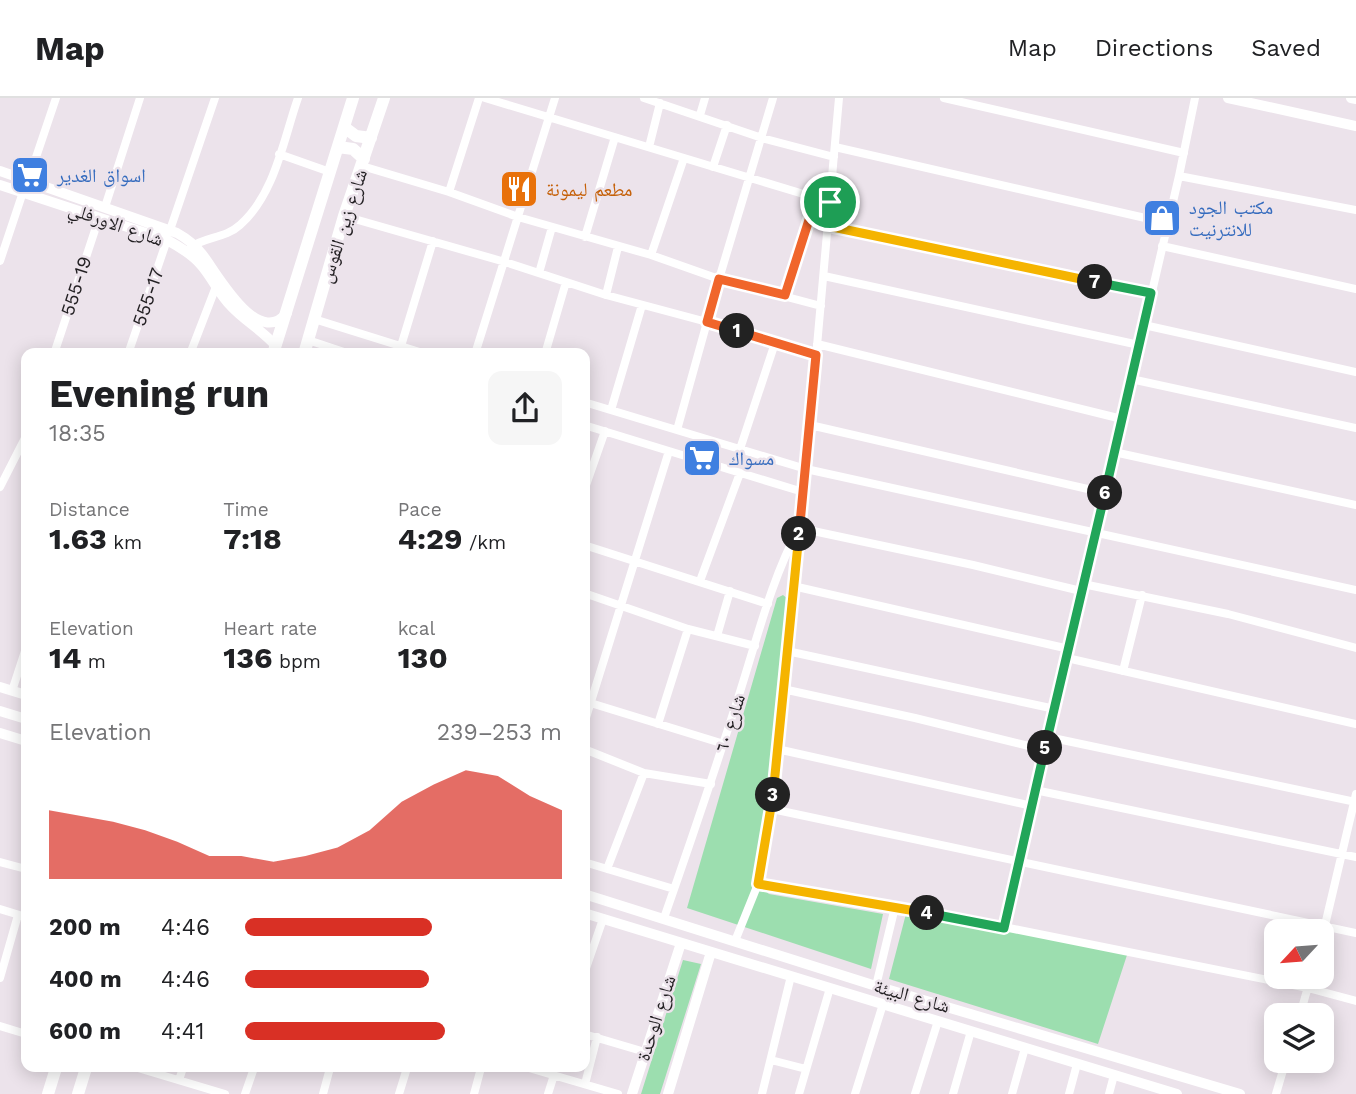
<!DOCTYPE html>
<meta charset="utf-8">
<style>
:root{--surface:#fff;--page:#f6f6f6;--text:#202124;--muted:#757577;--line:#e0e0e0;--accent:#d93025}
body{margin:0;font-family:"Work Sans","Noto Naskh Arabic",sans-serif;background:var(--page);color:var(--text);height:100vh;display:flex;flex-direction:column;font-size:26px;white-space:nowrap}
*{box-sizing:border-box;margin:0}
p{font-size:23px;color:var(--muted)}
.icon{flex:none;width:38px;height:38px;fill:none;stroke:currentColor;stroke-width:2;stroke-linecap:round;stroke-linejoin:round}
.map{position:relative;flex:1;overflow:hidden}
.sheet{position:absolute;left:21px;top:250px;width:569px;height:724px;display:flex;flex-direction:column;background:var(--surface);border-radius:14px;box-shadow:0 4px 18px #0003}
.sheet>*{flex:none}
.needle{width:46px;rotate:244deg}
.tools{position:absolute;left:1264px;top:821px;display:grid;gap:14px}
.tools a{display:grid;place-items:center;width:70px;height:70px;border-radius:14px;background:var(--surface);box-shadow:0 4px 18px #0003;font-size:35px}
.pin{position:absolute;display:grid;place-items:center;width:60px;height:60px;color:#fff;margin:-30px;border:4px solid #fff;border-radius:50%;box-shadow:0 2px 7px #0007}
.km{position:absolute;width:35px;height:35px;margin:-18px;border-radius:50%;background:#222;color:#fff;font-size:19px;line-height:35px;text-align:center}
.round{display:grid;place-items:center;flex:none;width:74px;height:74px;border-radius:14px;background:var(--page)}
.headline{display:flex;align-items:center;justify-content:space-between;height:119px;padding:0 28px}
h1{font-size:38px;font-weight:700;line-height:52px}
.stats{display:grid;grid-template-columns:repeat(3,1fr);gap:10px;height:119px;padding:7px 28px}
.stats div{display:grid;align-content:center}
.stats b{font-size:30px;font-weight:700}
.stats small{font-size:19px;font-weight:400}
.stats p{font-size:19px}
.chart{height:196px;padding:14px 28px}
.chart p{display:flex;justify-content:space-between}
.chart svg{width:100%;height:126px;margin-top:7px;fill:var(--accent);opacity:.7}
ul{padding:0 28px;list-style:none;font-size:23px}
li{display:grid;grid-template-columns:112px 84px 1fr;align-items:center;height:52px}
li i{height:18px;border-radius:9px;background:var(--accent)}
header{display:flex;align-items:center;gap:42px;box-sizing:border-box;height:98px;padding:0 35px;background:var(--surface);border-bottom:2px solid var(--line)}
header strong{font-size:33px}
nav{display:flex;gap:38px;margin-inline-start:auto;font-size:24px}
.map>svg:first-child{display:block}
</style>
<header>
<strong>Map</strong>
<nav><a>Map</a><a>Directions</a><a>Saved</a></nav>
</header>
<div class="map">
<svg width="1356" height="996" viewBox="0 0 1356 996">
<rect width="100%" height="100%" fill="#ece3eb"/>
<!-- green -->
<path fill="#9cdeaf" d="M783 497 788 501V506L757 780 764 792 769 796 883 816 871 871 687 810 777 500Z
M907 812 1128 854 1098 946 889 881Z
M683 862 701 866 660 996H641Z"/>
<g fill="none" stroke-linecap="round" stroke-linejoin="round">
<!-- minor -->
<path stroke="#fff" stroke-width="8" d="M485 0 830 104
M644 0 762 40 834 59
M839 0 810 327 772 711 758 786 1004 829 1308 890 1356 903
M944 0 1184 55
M700 17 705 0
M649 49 660 5
M835 49 1167 125
M279 56 330 74
M362 68 449 94 518 119 651 157 719 181 821 208
M713 69 727 27
M1179 78 1356 112
M28 83 56 0
M449 94 479 0
M105 109 140 0
M344 118 505 164 606 197 707 224 816 257
M828 128 1151 195
M170 132 215 0
M585 139 615 39
M1162 148 1356 191
M191 149C205 139 226 140 240 127 275 96 283 43 298 0
M651 157 684 60
M0 163 23 94
M539 175 552 129
M824 178 1139 247
M606 197 618 149
M785 197 816 100
M314 221 426 256
M1144 227 1356 274
M308 242 350 256
M817 246 1122 321
M401 248 433 143
M54 256 99 120
M128 256 167 142
M190 256 217 186
M475 256 555 0
M545 256 566 184
M1131 281 1356 330
M584 304 806 371 1356 492
M611 312 642 207
M584 327 803 394
M810 327 1105 395
M677 332 719 181 773 0
M740 351 775 245
M1114 354 1356 407
M0 389 26 338
M584 393 605 333
M584 447 768 506
M700 483 740 375
M1083 486 1228 516 1356 550
M793 488 1069 551
M584 495 688 531 755 548
M717 538 730 493
M787 553 1055 611
M1067 560 1356 626
M1123 573 1142 497
M783 591 915 620 1045 652
M12 593 26 550
M584 603 724 646
M584 626 669 353
M658 626 688 531
M1048 639 1356 704
M584 651 644 675 711 686
M777 651 1032 708
M1035 692 1356 759
M772 711 1356 835
M0 764 26 771
M584 764 674 791
M607 771 644 675
M0 811 26 819
M664 820C690 746 715 672 739 597 757 541 771 482 799 430L973 467 1081 493
M1004 829 1179 78 1195 0
M735 843 758 786
M1321 844 1356 696
M584 876 603 821
M0 880 18 817
M876 888 895 809
M1300 917 1311 878
M0 928 26 936
M584 936 645 954
M771 962 806 971
M138 970 225 996
M529 970 618 996
M179 982 183 970
M585 986 597 939
M245 996 254 970
M323 996 330 970
M399 996 407 970
M474 996 481 970
M548 996 554 977
M762 996 791 878
M799 996 830 890
M855 996 883 906
M915 996 938 923
M953 996 971 933
M1012 996 1025 950
M1069 996 1077 966
M1109 996 1114 977
M1276 996 1286 962"/>
<!-- tertiary -->
<path stroke="#fff" stroke-width="10" d="M1228 0 1356 28
M1351 0 1356 1
M0 73 177 135C186 140 195 147 202 156 217 175 257 251 287 215
M0 87 167 142C180 149 193 157 202 168 213 181 219 196 231 208 245 223 262 232 276 248
M0 589 26 597
M0 613 26 621
M0 635 26 643
M584 796 876 888 1240 996
M584 815 1177 996
M632 996 681 845
M668 996 711 854"/>
<!-- secondary -->
<path stroke="#fff" stroke-width="12" d="M344 29 356 38 371 40
M338 49 353 51 364 61
M273 256 353 0
M304 256 344 118 384 0
M48 996 56 970
M78 996 86 970"/>
</g>
<g fill="none" stroke-linecap="round" stroke-linejoin="round">
<defs>
<path id="split-1" d="M737 233 707 224 719 181 785 197 816 100 830 104"/>
<path id="split-2" d="M737 233 816 257 799 436"/>
<path id="split-3" d="M773 697 799 436"/>
<path id="split-4" d="M773 697 758 786 927 815"/>
<path id="split-5" d="M927 815 1004 830 1045 650"/>
<path id="split-6" d="M1045 650 1105 395"/>
<path id="split-7" d="M1095 184 1151 195 1105 395"/>
<path id="split-8" d="M830 104 828 128 1095 184"/>
</defs>
<!-- split-1 casing -->
<use href="#split-1" stroke="#fff" stroke-width="14"/>
<!-- split-2 casing -->
<use href="#split-2" stroke="#fff" stroke-width="14"/>
<!-- split-3 casing -->
<use href="#split-3" stroke="#fff" stroke-width="14"/>
<!-- split-4 casing -->
<use href="#split-4" stroke="#fff" stroke-width="14"/>
<!-- split-5 casing -->
<use href="#split-5" stroke="#fff" stroke-width="14"/>
<!-- split-6 casing -->
<use href="#split-6" stroke="#fff" stroke-width="14"/>
<!-- split-7 casing -->
<use href="#split-7" stroke="#fff" stroke-width="14"/>
<!-- split-8 casing -->
<use href="#split-8" stroke="#fff" stroke-width="14"/>
<!-- split-1 -->
<use href="#split-1" stroke="#f0652b" stroke-width="9"/>
<!-- split-2 -->
<use href="#split-2" stroke="#f0652b" stroke-width="9"/>
<!-- split-3 -->
<use href="#split-3" stroke="#f5b400" stroke-width="9"/>
<!-- split-4 -->
<use href="#split-4" stroke="#f5b400" stroke-width="9"/>
<!-- split-5 -->
<use href="#split-5" stroke="#22a559" stroke-width="9"/>
<!-- split-6 -->
<use href="#split-6" stroke="#22a559" stroke-width="9"/>
<!-- split-7 -->
<use href="#split-7" stroke="#22a559" stroke-width="9"/>
<!-- split-8 -->
<use href="#split-8" stroke="#f5b400" stroke-width="9"/>
</g>
<!-- icons -->
<defs>
<symbol id="supermarket-square" viewBox="-11 -11 22 22"><rect x="-9" y="-9" width="18" height="18" rx="4" fill="#3f7fe0" stroke="#ece3eb"/><path d="M-6-5.5h2.5l.6 2H6L4.5 2H-2.5L-4.4-4H-6ZM-1.5 3.2a1.3 1.3 0 1 0 .1 0ZM3 3.2a1.3 1.3 0 1 0 .1 0Z" fill="#fff"/></symbol>
<symbol id="restaurant-square" viewBox="-11 -11 22 22"><rect x="-9" y="-9" width="18" height="18" rx="4" fill="#e8710a" stroke="#ece3eb"/><path d="M-5-6h1v4h1v-4h1v4h1v-4h1v5L-1.5 .5V6h-2V.5L-5-1ZM5-6V6H3V1.5H1.5Q1.5-4 5-6Z" fill="#fff"/></symbol>
<symbol id="shop-square" viewBox="-11 -11 22 22"><rect x="-9" y="-9" width="18" height="18" rx="4" fill="#3f7fe0" stroke="#ece3eb"/><path d="M-5-2.5h2.3a2.7 3.5 0 0 1 5.4 0H5L5.5 6h-11ZM-1.5-2.5h3a1.5 2.3 0 0 0-3 0Z" fill="#fff"/></symbol>
</defs>
<g fill-rule="evenodd">
<use href="#supermarket-square" x="8" y="55" width="44" height="44"/>
<use href="#restaurant-square" x="497" y="69" width="44" height="44"/>
<use href="#shop-square" x="1140" y="98" width="44" height="44"/>
<use href="#supermarket-square" x="680" y="338" width="44" height="44"/>
</g>
<g text-anchor="middle" dominant-baseline="central" stroke-width="5" stroke-linejoin="round" paint-order="stroke">
<!-- shop labels -->
<g font-size="19" fill="#366cbe" stroke="#ece3eb" text-anchor="start">
<text x="57" y="77">اسواق الغدير</text>
<text x="1189" y="109">مكتب الجود<tspan x="1189" dy="22">للانترنيت</tspan></text>
<text x="729" y="360">مسواك</text>
</g>
<!-- food labels -->
<g font-size="19" fill="#c56008" stroke="#ece3eb" text-anchor="start">
<text x="546" y="91">مطعم ليمونة</text>
</g>
<!-- street labels -->
<g font-size="19" fill="#221f22" stroke="#ece3eb">
<text transform="translate(116 126) rotate(19)">شارع الاورفلي</text>
<text transform="translate(343 128) rotate(-72)">شارع زين القوس</text>
<text transform="translate(76 188) rotate(-72)">555-19</text>
<text transform="translate(148 199) rotate(-71)">555-17</text>
<text transform="translate(730 625) rotate(-72)">شارع ٦٠</text>
<text transform="translate(912 898) rotate(16)">شارع البيئة</text>
<text transform="translate(656 920) rotate(-72)">شارع الوحدة</text>
</g>
</g>
</svg>
<div class="tools">
<a><svg class="needle" viewBox="-14 -14 28 28"><path d="M0-13l5 13h-10z" fill="#e53935"/><path d="M0 13l5-13h-10z" fill="#757577"/></svg></a>
<a><svg class="icon" aria-label="layers" viewBox="0 0 24 24"><path d="M12 4l9 5-9 5-9-5zM3 14l9 5 9-5"/></svg></a>
</div>
<div class="pin" style="left:830px;top:104px;background:#1e9e55"><svg class="icon" aria-label="arrive" viewBox="0 0 24 24"><path d="M6 21V4h12l-3 4 3 4H6"/></svg></div>
<b class="km" style="left:737px;top:233px">1</b>
<b class="km" style="left:799px;top:436px">2</b>
<b class="km" style="left:773px;top:697px">3</b>
<b class="km" style="left:927px;top:815px">4</b>
<b class="km" style="left:1045px;top:650px">5</b>
<b class="km" style="left:1105px;top:395px">6</b>
<b class="km" style="left:1095px;top:184px">7</b>
<section class="sheet">
<div class="headline"><div><h1>Evening run</h1><p>18:35</p></div><a class="round"><svg class="icon" aria-label="share" viewBox="0 0 24 24"><path d="M12 15V3M7 8l5-5 5 5M5 13v7h14v-7"/></svg></a></div>
<div class="stats">
<div><p>Distance</p><b>1.63<small> km</small></b></div>
<div><p>Time</p><b>7:18</b></div>
<div><p>Pace</p><b>4:29<small> /km</small></b></div>
</div>
<div class="stats">
<div><p>Elevation</p><b>14<small> m</small></b></div>
<div><p>Heart rate</p><b>136<small> bpm</small></b></div>
<div><p>kcal</p><b>130</b></div>
</div>
<div class="chart"><p><span>Elevation</span>239–253 m</p>
<svg viewBox="0 0 160 44" preserveAspectRatio="none"><path d="M0 44V20L10 22L20 24L30 27L40 31L50 36L60 36L70 38L80 36L90 33L100 27L110 17L120 11L130 6L140 8L150 15L160 20V44z"/></svg>
</div>
<ul>
<li><b>200 m</b>4:46<i style="width:59%"></i></li>
<li><b>400 m</b>4:46<i style="width:58%"></i></li>
<li><b>600 m</b>4:41<i style="width:63%"></i></li>
</ul>
</section>
</div>
